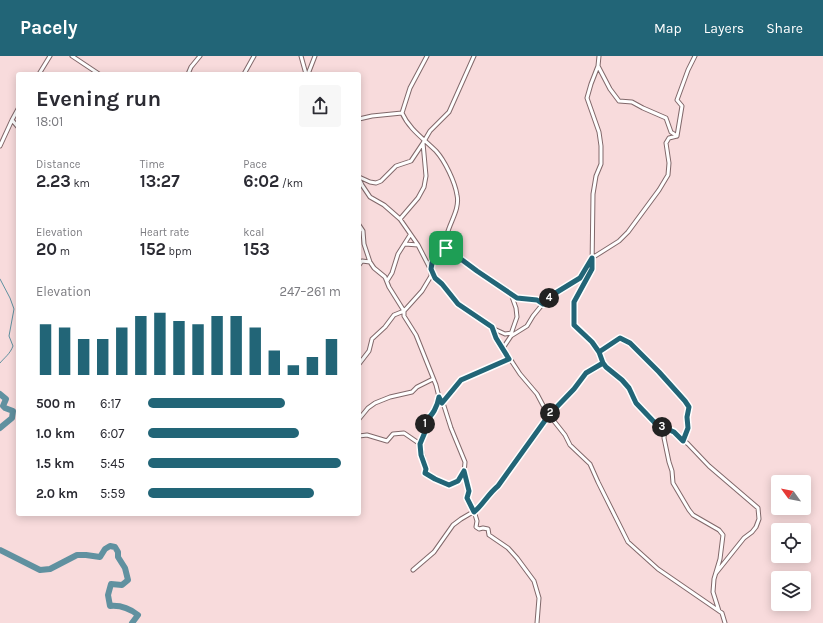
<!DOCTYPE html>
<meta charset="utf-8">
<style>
:root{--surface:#fff;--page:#f7f7f7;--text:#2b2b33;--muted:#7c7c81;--accent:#226577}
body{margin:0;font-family:Karla,sans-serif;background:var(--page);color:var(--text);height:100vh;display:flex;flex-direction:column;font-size:15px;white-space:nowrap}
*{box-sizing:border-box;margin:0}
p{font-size:13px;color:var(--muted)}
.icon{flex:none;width:22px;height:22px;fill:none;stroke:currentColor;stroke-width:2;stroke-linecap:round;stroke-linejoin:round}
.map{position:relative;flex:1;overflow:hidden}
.drawer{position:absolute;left:16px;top:16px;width:345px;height:444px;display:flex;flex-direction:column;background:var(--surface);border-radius:4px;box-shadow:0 2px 10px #0003}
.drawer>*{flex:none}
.needle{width:26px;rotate:303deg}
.buttons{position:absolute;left:771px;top:419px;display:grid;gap:8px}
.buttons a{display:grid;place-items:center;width:40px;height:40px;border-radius:4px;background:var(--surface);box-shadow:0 2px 10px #0003;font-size:20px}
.pin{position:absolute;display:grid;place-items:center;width:34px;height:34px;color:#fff;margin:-17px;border-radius:8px;box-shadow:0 2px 6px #0006}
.km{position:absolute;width:20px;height:20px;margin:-10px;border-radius:50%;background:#222;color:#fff;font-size:11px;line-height:20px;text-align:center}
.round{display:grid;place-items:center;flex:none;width:42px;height:42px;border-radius:4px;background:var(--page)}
.head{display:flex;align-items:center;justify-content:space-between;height:68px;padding:0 20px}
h1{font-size:22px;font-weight:700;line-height:30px}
.figures{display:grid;grid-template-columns:repeat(3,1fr);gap:6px;height:68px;padding:4px 20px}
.figures div{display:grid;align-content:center}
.figures b{font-size:17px;font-weight:700}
.figures small{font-size:11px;font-weight:400}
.figures p{font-size:11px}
.chart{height:112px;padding:8px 20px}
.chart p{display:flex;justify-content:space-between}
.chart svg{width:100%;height:72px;margin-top:4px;stroke:var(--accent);stroke-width:6}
ul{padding:0 20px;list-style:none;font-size:13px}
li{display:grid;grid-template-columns:64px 48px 1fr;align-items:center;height:30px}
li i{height:10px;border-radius:5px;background:var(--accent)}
header{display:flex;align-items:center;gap:24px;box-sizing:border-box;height:56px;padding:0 20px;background:var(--accent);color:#fff}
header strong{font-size:19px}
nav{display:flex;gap:22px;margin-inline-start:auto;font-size:14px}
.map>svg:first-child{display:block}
</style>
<header>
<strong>Pacely</strong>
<nav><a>Map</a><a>Layers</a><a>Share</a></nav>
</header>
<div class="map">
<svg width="823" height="567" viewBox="0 0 823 567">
<rect width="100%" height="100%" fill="#f8dbdc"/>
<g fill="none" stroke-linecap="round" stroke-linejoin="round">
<!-- stream -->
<path stroke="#6091a0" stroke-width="1" d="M0 223 10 242 14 253 9 280 13 290C10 298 5 301 0 307"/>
<!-- river -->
<path stroke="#6091a0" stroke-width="6" d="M0 338 6 343 3 350 5 352 13 355 12 362 0 372
M0 494 40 514 50 513 77 499H86L100 501 105 493 110 490 115 491 118 496V501L125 512 128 524 122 529 111 528 108 539 110 550C121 549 129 552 138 559L132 567"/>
<defs>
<path id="minor" d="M72 0 99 18
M301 0 306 18
M427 0 410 32 402 57C409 73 424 83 436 95 445 105 455 126 457 139 461 157 443 173 446 192L477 215 517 242 537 244 543 248
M599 0 598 10 591 28 587 42 599 76 601 90V108L596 120 593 138 592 213 574 246V269L592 286 599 296 603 307 629 332 636 347 653 364 662 371 674 376 688 388 709 410 758 452 759 463 756 471 752 476 744 482 716 517
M695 0 688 14 677 44 682 50 677 80 669 82 666 87 669 107 668 119 659 134 628 176 619 185 592 202 580 223 546 244 533 260 527 270 511 280 503 292 520 318 537 338 546 355 565 379 570 389 590 408 598 426 628 486 658 513 722 557 725 567
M598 10 610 33 619 45 632 46 643 52 666 62 671 76 677 80
M39 18 50 0
M188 18 191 11 200 0
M244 18 254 0
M308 18 315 0
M18 53 12 64 18 71
M359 63 372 60 402 57
M0 90 12 64
M359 121 370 126 376 127 381 125 396 110 411 105 423 87
M359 123 362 129 370 141 384 149 400 163 418 189 435 222 442 228 458 248 494 273 505 278 512 277
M400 163 418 142 424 131 426 120 423 87 430 75 449 56 474 0
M359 169 363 175 364 188 370 206 374 212 385 221 389 231 404 255V260L416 279 436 329 439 341 444 350 451 372 465 406 464 418 469 435 467 443 474 455 477 465 476 471 479 473 483 472 488 473 489 479 508 492 517 502 534 525 539 542 537 567
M405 188 418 189
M359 209 362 205 370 206
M387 225 392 217 398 198 410 179
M511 238 516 252 517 261 511 278
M492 273 503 292
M599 296 618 283H623L630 287 659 316 685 345 689 351 687 361 689 372 683 385
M359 308 369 295 372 283 385 271 394 259 404 255 422 235 431 220 432 207 446 192
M439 342C437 353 432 358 425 366V376L420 388 426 413 425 417 435 423 449 429 458 425 464 415
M442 347 461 324 509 303
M359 363 368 352 375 347 390 341 412 336 417 331 433 323
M665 372 664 382 669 406 672 415 673 427 689 454 693 459 719 474 723 479 720 503 714 523 713 536 719 555
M359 380 367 379 387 385 393 378 404 377 420 388
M413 514 434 496 453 469 461 463 478 453 492 435 498 431 549 359 574 333 586 317 603 307"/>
</defs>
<!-- minor casing -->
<use href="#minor" stroke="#81686a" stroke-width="5"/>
<!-- minor -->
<use href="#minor" stroke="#fff" stroke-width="3"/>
</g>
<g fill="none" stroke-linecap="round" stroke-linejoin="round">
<defs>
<path id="route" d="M446 192 432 207 431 213 435 222 442 228 458 248 492 271 496 282 509 303 461 324 442 347 439 341C437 352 433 358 425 366V376L420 388 421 399 426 413 425 417 435 423 449 429 458 425 464 415 469 435 467 442 474 456C483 449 488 438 498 430L549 359 574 333 586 317 603 307 599 296 620 282 630 287 659 316 685 345 689 351 687 361 688 372 683 385 674 376 656 368 636 347 629 332 622 324 606 311 603 307 599 296 592 286 574 269V246L592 213V202L580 222 549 241 543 248 537 244 517 242 477 215 446 192"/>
</defs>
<!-- route casing -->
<use href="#route" stroke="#fff" stroke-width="8"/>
<!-- route -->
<use href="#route" stroke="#226577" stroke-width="5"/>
</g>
</svg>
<div class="buttons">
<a><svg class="needle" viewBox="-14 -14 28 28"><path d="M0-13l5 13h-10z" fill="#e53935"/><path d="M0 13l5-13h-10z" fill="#7c7c81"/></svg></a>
<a><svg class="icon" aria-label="locate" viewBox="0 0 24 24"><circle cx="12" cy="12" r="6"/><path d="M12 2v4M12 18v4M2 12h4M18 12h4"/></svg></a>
<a><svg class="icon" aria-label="layers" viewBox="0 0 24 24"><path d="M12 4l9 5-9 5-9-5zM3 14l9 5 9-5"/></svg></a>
</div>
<div class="pin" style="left:446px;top:192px;background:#1e9e55"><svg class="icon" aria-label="arrive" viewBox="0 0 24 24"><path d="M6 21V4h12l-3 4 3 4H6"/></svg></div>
<b class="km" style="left:425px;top:368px">1</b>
<b class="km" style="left:550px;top:357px">2</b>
<b class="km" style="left:662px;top:371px">3</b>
<b class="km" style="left:549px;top:242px">4</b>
<section class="drawer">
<div class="head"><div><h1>Evening run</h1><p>18:01</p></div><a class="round"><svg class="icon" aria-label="share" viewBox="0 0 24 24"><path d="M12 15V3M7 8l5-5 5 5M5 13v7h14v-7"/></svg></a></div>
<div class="figures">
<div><p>Distance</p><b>2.23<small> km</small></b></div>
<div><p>Time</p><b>13:27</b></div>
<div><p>Pace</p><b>6:02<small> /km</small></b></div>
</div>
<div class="figures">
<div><p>Elevation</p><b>20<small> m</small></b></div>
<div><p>Heart rate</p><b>152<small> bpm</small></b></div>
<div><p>kcal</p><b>153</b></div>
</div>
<div class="chart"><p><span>Elevation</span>247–261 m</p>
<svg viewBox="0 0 160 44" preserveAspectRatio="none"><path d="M5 44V13M15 44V15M25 44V22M35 44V22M45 44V15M55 44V8M65 44V6M75 44V11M85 44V13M95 44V8M105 44V8M115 44V15M125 44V29M135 44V38M145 44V33M155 44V22"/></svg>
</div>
<ul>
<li><b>500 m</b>6:17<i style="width:71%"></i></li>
<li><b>1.0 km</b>6:07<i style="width:78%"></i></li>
<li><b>1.5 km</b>5:45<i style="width:100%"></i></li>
<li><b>2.0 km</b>5:59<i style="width:86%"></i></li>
</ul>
</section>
</div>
